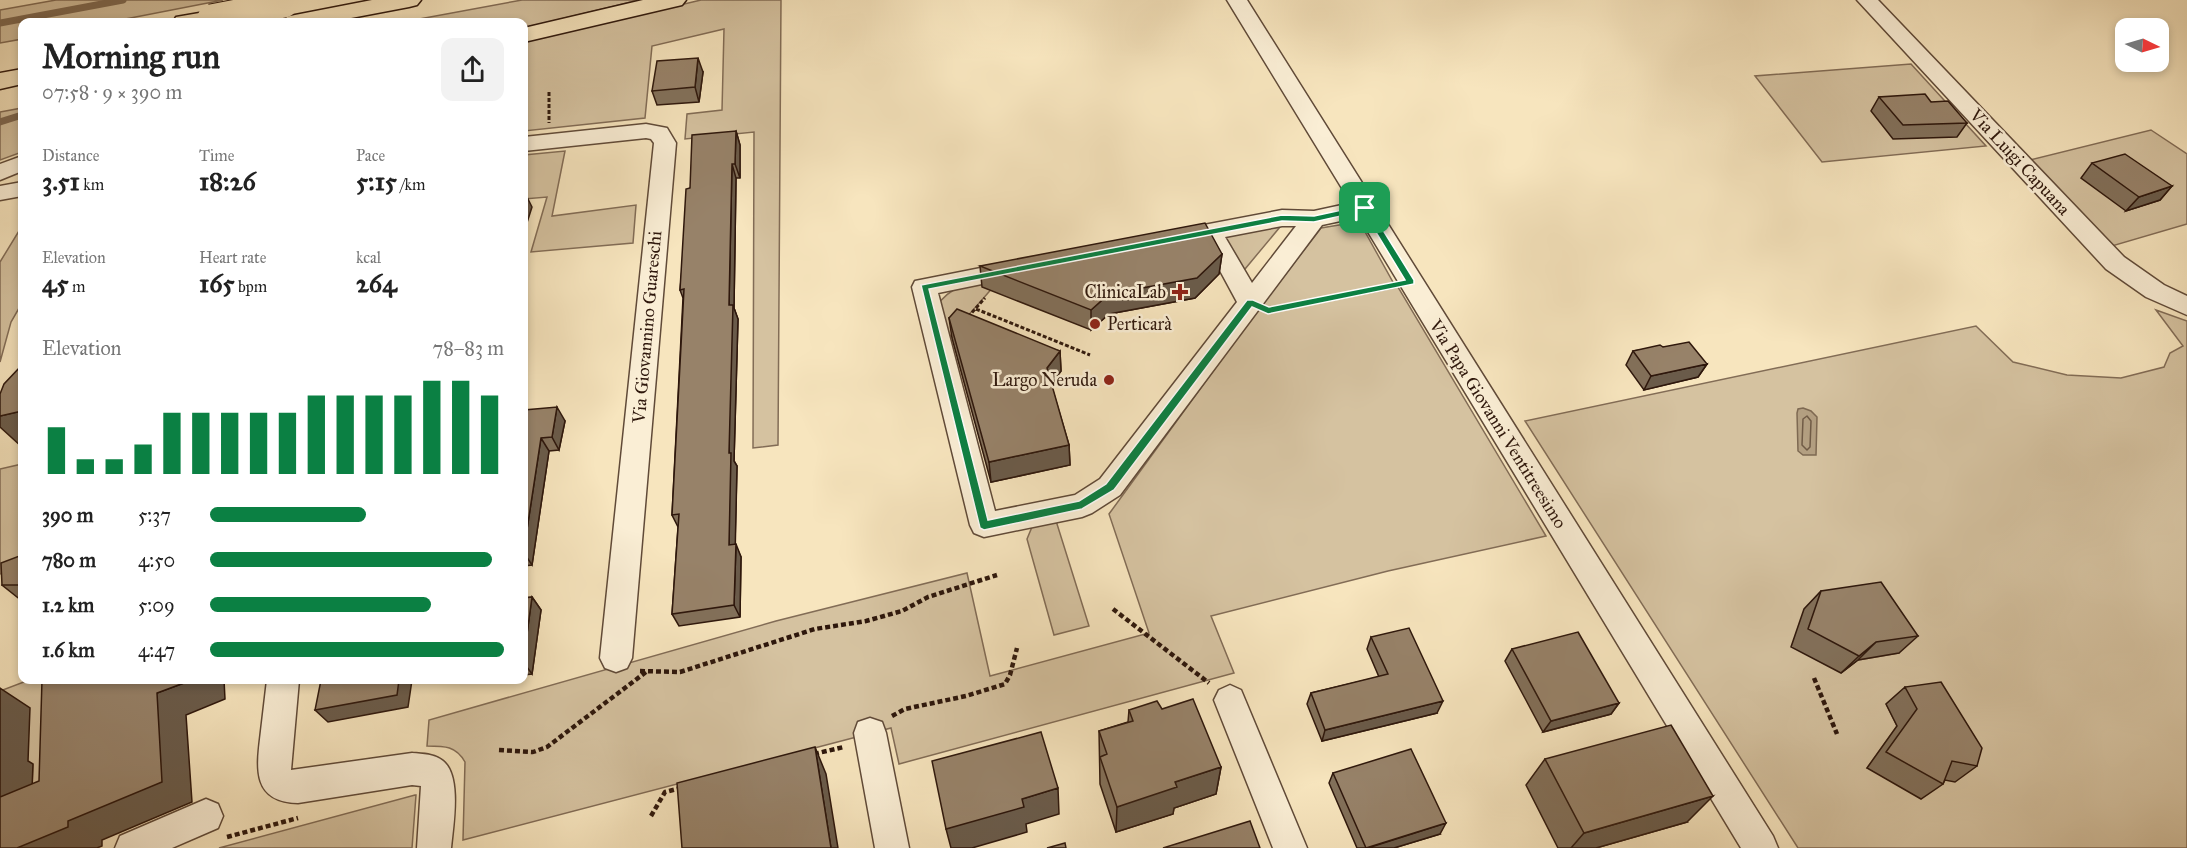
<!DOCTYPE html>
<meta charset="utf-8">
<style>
:root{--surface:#fff;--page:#f2f2f2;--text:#222;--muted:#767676;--accent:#0b8043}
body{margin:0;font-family:"IM FELL Great Primer",serif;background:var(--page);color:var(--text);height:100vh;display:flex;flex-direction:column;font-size:22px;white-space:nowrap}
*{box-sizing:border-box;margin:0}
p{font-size:20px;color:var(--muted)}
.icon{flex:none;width:33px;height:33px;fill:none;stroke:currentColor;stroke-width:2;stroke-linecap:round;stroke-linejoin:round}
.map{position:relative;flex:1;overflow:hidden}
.details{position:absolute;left:18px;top:18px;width:510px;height:666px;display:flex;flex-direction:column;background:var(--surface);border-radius:12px;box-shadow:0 3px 9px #0003}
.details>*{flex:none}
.needle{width:39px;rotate:95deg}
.fabs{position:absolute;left:2115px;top:18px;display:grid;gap:12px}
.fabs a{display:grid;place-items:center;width:54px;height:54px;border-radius:12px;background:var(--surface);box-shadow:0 3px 9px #0003;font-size:30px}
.pin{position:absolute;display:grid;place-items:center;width:51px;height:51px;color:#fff;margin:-26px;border-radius:12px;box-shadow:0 3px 9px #0006}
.round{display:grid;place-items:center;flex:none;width:63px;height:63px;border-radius:12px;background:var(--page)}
.headline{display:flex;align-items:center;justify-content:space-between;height:102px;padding:0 24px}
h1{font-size:33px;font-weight:800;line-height:45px}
.stats{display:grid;grid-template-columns:repeat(3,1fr);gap:9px;height:102px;padding:6px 24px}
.stats div{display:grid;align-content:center}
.stats b{font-size:26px;font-weight:800}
.stats small{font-size:16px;font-weight:400}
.stats p{font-size:16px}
.chart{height:168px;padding:12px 24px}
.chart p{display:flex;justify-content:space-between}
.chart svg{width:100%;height:108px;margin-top:6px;stroke:var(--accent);stroke-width:6}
ul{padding:0 24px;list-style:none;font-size:20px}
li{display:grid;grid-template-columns:96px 72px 1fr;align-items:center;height:45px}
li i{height:15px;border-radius:8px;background:var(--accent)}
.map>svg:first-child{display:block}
</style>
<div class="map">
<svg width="2187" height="848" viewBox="0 0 2187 848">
<rect width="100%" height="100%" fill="#f7e5be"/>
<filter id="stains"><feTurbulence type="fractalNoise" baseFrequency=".00333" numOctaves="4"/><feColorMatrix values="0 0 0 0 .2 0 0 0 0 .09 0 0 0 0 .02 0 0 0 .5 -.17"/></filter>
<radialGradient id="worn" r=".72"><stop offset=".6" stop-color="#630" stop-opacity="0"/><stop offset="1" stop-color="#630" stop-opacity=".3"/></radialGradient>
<!-- green -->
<path fill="#d5c2a0" stroke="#826c56" stroke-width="1.5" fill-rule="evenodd" d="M56 0H223L110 22H22V39L0 43V10Z
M522 0H639L524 28V22H403Z
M701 0H781L778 445 753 448 754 132 685 139 687 114 722 110 724 29 652 46 645 118 524 131V42Z
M1911 64 1986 146 1822 162 1755 76Z
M22 108V152L0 160V112Z
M2151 130 2187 154V224L2112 246 2030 160Z
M565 151 552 216 636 205 633 243 531 252 547 197 524 199V155Z
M1345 224 1359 226 1364 230 1394 284 1267 310 1268 313 1398 287 1546 536 1388 571 1211 616 1234 673 899 764 891 728 463 840 465 762C456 746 445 746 427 746L429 720 776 621 967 573 990 676 1149 633 1109 514 1251 319 1321 228Z
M22 226V303L11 322 0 362V262Z
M1280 227 1240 275 1222 236Z
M1002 277 945 342 937 306C951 283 978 282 1002 277Z
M2156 310 2187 321V848H1798L1525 421 1976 326 2013 362 2067 375 2121 378 2164 367 2170 353 2183 346ZM1864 600 1899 653 1858 660ZM1886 704 1931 777 1867 768 1897 726Z
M22 464V566L0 574V469Z
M1052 508 1089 626 1054 635 1027 539 1032 527Z
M29 680H56L54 789H32L33 765 28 766 0 691Z
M416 795 412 848H219L415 795Z"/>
<!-- water -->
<path fill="#b39f81" stroke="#7e6952" stroke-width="1.5" d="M1803 408 1811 411 1817 417 1816 455H1803L1798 451 1797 413 1798 409Z"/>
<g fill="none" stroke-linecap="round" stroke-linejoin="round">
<!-- shore -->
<path stroke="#705b46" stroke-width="1.5" d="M1807 416 1811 421 1810 447 1807 450 1802 445 1803 419Z"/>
<!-- stream -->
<path stroke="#7e6952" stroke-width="7" d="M0 23 123 0
M0 122 22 115"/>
<defs>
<path id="minor" d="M1227 0H1247L1773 836 1778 848H1741L1359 217 1322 225 1120 495 1092 513 1082 517 984 537 974 533 970 525 912 287 915 281 1016 261 1025 263 1028 269 1025 275 1016 277 938 293 995 511 1075 495 1100 479 1237 302 1204 241 1175 246 1167 244 1163 238 1167 232 1282 210 1314 211 1351 203ZM1282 226H1296L1252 283 1225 237Z
M1857 0H1878L2124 257 2164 285 2187 296V315L2146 297 2106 269Z
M646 124 667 128 676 143 632 658 627 668 616 672 605 668 600 658 654 143 651 139 646 138 524 151V137Z
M22 156V171L0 180V164Z
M22 182V196L0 200V186Z
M267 680H299L291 770 412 753C423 754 435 754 443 761 462 776 453 826 451 848H417L421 786 412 785 298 803C250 802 257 765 261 731 263 714 265 697 267 680Z
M1230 685 1241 690 1307 848H1273L1214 700 1219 690Z
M870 718 882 722 886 733 909 848H875L854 733 858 722Z
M206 799 218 804 223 816 218 828 172 848H115L120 836Z"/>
<path id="major" d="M643 0H686L682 5 524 42V28Z"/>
<path id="highway" d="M372 0H421L417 5 409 7 330 22H283L286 17 295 15Z
M211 11 219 13 223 18 220 22H173L176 17Z
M22 69V84L0 89V73Z"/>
</defs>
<!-- minor casing -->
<use href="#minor" stroke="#604a38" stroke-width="3"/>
<!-- major casing -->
<use href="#major" stroke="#2e170c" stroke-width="3"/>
<!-- highway casing -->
<use href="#highway" stroke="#2e170c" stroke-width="3"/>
<!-- path-far1 -->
<path stroke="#2e170c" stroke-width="3" stroke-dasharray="4 2" stroke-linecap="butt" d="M549 92V123
M976 309 1090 355
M1276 309 1386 287
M968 317 985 298"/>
<!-- path -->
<path stroke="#2e170c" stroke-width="4.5" stroke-dasharray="5 3" stroke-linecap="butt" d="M1113 609 1209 683
M640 671 680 672 815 629 866 621 902 611 928 597 997 575
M1814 678 1837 734
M892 716 905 709 966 696 1005 684 1010 675 1017 648
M499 750 533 752 547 747 646 672
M814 754 844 747
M651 816 665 792 681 788
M227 837 298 818"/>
<!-- minor -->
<use href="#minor" fill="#faeed5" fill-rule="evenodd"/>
<!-- major -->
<use href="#major" fill="#f7e5be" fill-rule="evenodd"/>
<!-- highway -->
<use href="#highway" fill="#f7e5be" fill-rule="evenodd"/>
<defs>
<path id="highway-bridge" d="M211 18 284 4"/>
</defs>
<!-- highway-bridge casing -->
<use href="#highway-bridge" stroke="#2e170c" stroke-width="29" stroke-linecap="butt"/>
<!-- highway-bridge -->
<use href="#highway-bridge" stroke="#f7e5be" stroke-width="27"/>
</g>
<!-- wall -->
<path fill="#82705a" stroke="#2e170c" stroke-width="1.5" d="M703 72 699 102 657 105 652 91Z
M1879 97 1931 102 1967 123 1957 137 1893 139 1871 111Z
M736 131 740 145V178H736L734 308 738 319 734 461 737 466 735 544 741 557 740 617 679 626 672 614 678 527 672 515 683 298 680 290 690 188Z
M2092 163 2172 186 2160 200 2126 211 2081 178Z
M1222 254 1219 274 1195 298 1109 314 1091 330 982 287 980 266Z
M949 318 1060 351 1061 371 1051 384 1069 445 1070 465 991 482 952 338Z
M1663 347 1707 364 1698 377 1644 390 1626 365 1633 351Z
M524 410 565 421 559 450 549 451 532 565 524 566Z
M22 555V601L2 585Z
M1821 591 1918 636 1899 653 1858 660 1841 673 1791 647 1804 609Z
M532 597 541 610 532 674 524 675V598Z
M1371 637 1437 713 1322 741 1307 704 1311 693 1379 677 1367 649Z
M1512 649 1619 703 1611 714 1543 732 1505 661Z
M465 680H495L468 683Z
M1905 687 1977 766 1955 782 1945 780 1943 784 1921 799 1867 768 1897 726 1886 704Z
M1162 709 1221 767 1216 794 1174 808 1173 814 1116 832 1100 784 1099 731 1128 722 1129 710Z
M1545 759 1687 822 1596 848H1558L1526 785Z
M1333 773 1440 834 1394 848H1357L1329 783Z"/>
<!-- shaded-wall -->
<path fill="#6a5b4a" stroke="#2e170c" stroke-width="1.5" d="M698 58 703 72 699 102 695 87Z
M736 131 740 145V178L735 164Z
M732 164 736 178 734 308 738 319 734 461 737 466 735 558 729 545V305Z
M2172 186 2160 200 2126 211 2139 197Z
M525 193 532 207 524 232V197Z
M1222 254 1219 274 1195 298 1109 314 1091 330V310L1109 294Z
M1060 351 1061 371 1048 389 1047 368Z
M1707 364 1698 377 1644 390 1651 376Z
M557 407 565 421 559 450 552 437Z
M22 411V447L0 427V416Z
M541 438 549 451 532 565 524 553V549Z
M1069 445 1070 465 991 482 989 462Z
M736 544 741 557 740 617 734 605Z
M532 597 541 610 532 674 524 663V656Z
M1876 642 1858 660 1841 673 1859 656Z
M192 680H224L225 699 186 715 192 802 102 840V846L97 848H17L157 693Z
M399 680H412L408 707 328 722 315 710Z
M0 688 30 708 28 761 33 764 32 789 0 802Z
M1443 701 1437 713 1322 741 1325 730Z
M1619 703 1611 714 1543 732 1551 721Z
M815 747 826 774 838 848H831Z
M1221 767 1216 794 1174 808 1173 814 1116 832 1117 807 1175 782Z
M1058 788 1059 814 1026 824 1027 832 972 848H951L946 829 1022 799Z
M1713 796 1687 822 1596 848H1571L1584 833Z
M1446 823 1440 834 1394 848H1368Z"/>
<!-- building -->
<path fill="#978269" stroke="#2e170c" stroke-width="1.5" d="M698 58 695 87 652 91 657 61Z
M1925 94 1931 102 1948 101 1967 123 1903 125 1879 97Z
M736 131 735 164H732L729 305H733L729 453H731L729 545 736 544 734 605 672 614 679 514 672 515 684 289 680 290 686 189 690 188 692 135Z
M2125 154 2172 186 2139 197 2092 163Z
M1205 223 1222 254 1197 278 1109 294 1091 310 980 266Z
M957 309 1060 351 1047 368 1069 445 989 462 949 318Z
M1689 342 1707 364 1651 376 1633 351 1660 345 1663 347Z
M22 365V411L0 416V394L4 384Z
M557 407 552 437 541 438 524 549V410Z
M22 555V585H2L1 563Z
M1881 582 1918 636 1876 642 1859 656 1808 629 1821 591Z
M532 597 524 656V598Z
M1409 628 1443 701 1325 730 1311 693 1388 674 1371 637Z
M1578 632 1619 703 1551 721 1512 649Z
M42 680H192L157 693 162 782 68 821V827L17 848H0V797L39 781Z
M321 680H399L397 695 315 710Z
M1941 682 1982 748 1977 766 1952 761 1943 784 1886 752 1917 709 1905 687Z
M1193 699 1221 767 1175 782 1177 787 1117 807 1100 757 1107 754 1099 731 1133 721 1129 710 1157 701 1162 709Z
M1671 725 1713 796 1584 833 1545 759Z
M1041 732 1058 788 1022 799 1024 807 946 829 932 761Z
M815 747 831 848H682L677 783Z
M1411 749 1446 823 1366 848 1333 773Z
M1250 821 1260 848H1163Z
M1065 843 1066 848H1047Z"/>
<!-- route -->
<path fill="#0b8043" stroke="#fff" stroke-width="1.5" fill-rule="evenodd" d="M1365 205 1368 206 1414 280V284L1268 314 1252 307 1114 490 1082 509 984 530 980 528 921 285 1282 215 1314 216ZM1363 211 1405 280 1269 307 1253 300H1247L1106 484 1079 501 988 520 929 289 1282 221 1314 222Z"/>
<!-- markers -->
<g fill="#8f2418" stroke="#faeed5" stroke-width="2">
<path d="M1177 283h6v6h6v6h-6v6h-6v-6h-6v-6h6z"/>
<circle cx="1095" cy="324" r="6"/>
<circle cx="1109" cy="380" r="6"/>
</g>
<g text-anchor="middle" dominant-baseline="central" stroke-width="5" stroke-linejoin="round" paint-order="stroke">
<!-- street labels -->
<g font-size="18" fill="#2e170c" stroke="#faeed5">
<text transform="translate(2020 162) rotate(47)">Via Luigi Capuana</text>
<text transform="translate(647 327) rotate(-85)">Via Giovannino Guareschi</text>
<text transform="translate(1498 424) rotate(58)">Via Papa Giovanni Ventitreesimo</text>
</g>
<!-- poi labels -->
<g font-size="18" fill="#2e170c" stroke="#faeed5" text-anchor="end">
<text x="1166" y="292">ClinicaLab</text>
<text x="1107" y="324" text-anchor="start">Perticarà</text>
<text x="1097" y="380">Largo Neruda</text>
</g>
</g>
<rect width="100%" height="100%" filter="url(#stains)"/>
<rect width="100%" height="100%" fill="url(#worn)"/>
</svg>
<div class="fabs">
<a><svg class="needle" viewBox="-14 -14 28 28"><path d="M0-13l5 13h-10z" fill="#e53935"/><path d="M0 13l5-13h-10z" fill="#767676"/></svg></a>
</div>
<div class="pin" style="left:1365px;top:208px;background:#1e9e55"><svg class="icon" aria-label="arrive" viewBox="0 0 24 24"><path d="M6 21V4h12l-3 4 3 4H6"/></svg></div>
<section class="details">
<div class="headline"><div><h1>Morning run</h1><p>07:58 · 9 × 390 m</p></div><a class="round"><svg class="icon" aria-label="share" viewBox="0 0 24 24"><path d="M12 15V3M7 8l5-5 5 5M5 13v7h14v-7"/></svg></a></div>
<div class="stats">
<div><p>Distance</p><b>3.51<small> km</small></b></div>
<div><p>Time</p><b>18:26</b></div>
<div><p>Pace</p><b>5:15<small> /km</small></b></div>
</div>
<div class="stats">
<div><p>Elevation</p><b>45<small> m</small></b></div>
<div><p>Heart rate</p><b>165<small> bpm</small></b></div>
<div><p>kcal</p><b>264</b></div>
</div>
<div class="chart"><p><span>Elevation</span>78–83 m</p>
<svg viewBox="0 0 160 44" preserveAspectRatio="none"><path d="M5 44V25M15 44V38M25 44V38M35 44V32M45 44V19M55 44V19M65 44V19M75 44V19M85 44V19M95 44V12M105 44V12M115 44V12M125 44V12M135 44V6M145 44V6M155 44V12"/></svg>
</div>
<ul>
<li><b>390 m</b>5:37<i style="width:53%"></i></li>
<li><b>780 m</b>4:50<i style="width:96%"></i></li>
<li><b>1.2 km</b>5:09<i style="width:75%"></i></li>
<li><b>1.6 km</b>4:47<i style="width:100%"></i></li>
</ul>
</section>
</div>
